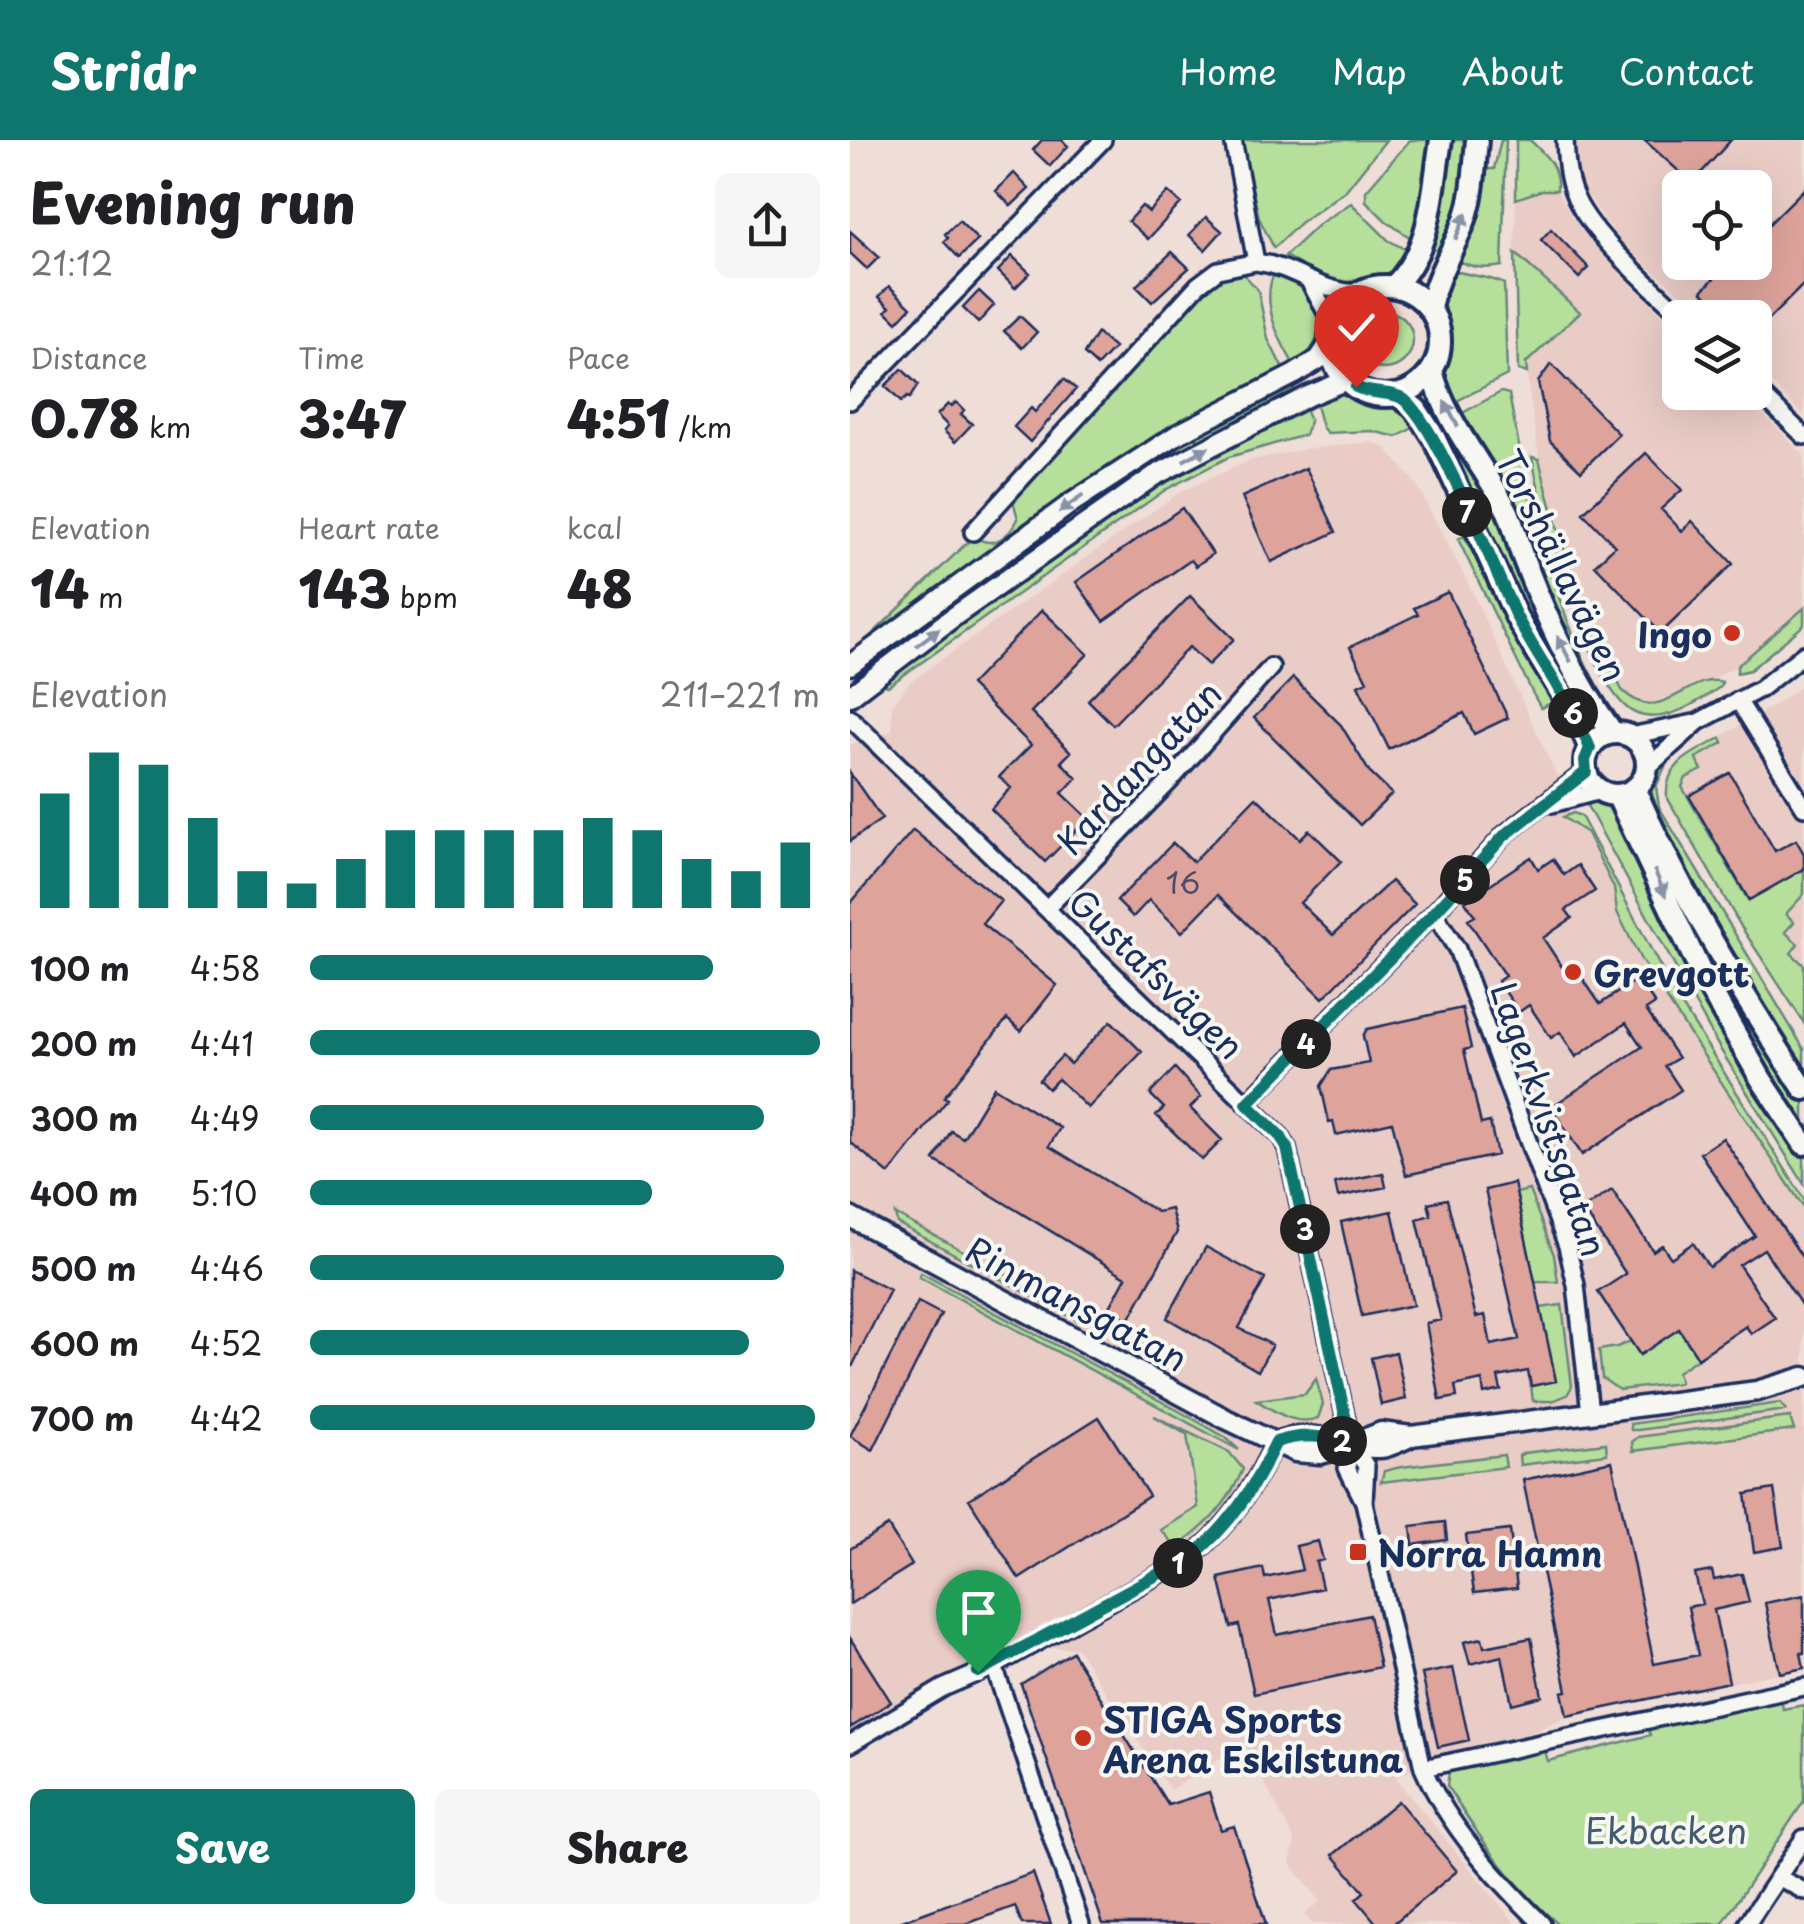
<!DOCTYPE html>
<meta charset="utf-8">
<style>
:root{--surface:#fff;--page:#f6f6f6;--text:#202124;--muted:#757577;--accent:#0f766e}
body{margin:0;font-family:"Playpen Sans",sans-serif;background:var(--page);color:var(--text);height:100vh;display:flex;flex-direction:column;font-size:38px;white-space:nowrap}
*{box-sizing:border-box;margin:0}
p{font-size:32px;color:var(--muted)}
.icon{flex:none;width:55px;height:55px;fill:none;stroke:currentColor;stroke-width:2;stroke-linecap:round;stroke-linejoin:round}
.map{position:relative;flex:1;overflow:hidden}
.panel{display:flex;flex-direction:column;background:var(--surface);width:850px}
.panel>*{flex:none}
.tools{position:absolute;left:812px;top:30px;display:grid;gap:20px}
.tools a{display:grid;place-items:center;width:110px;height:110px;border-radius:15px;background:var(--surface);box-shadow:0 10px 40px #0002;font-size:50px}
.pin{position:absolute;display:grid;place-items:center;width:85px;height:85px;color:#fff;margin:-102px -42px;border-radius:50% 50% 50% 0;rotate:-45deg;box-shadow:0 0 10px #0007}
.pin .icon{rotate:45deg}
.km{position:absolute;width:50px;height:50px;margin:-25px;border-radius:50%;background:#222;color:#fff;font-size:28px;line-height:50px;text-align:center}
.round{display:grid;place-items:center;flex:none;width:105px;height:105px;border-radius:15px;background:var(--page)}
.summary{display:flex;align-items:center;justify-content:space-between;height:170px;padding:0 30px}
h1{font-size:55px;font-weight:800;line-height:75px}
.figures{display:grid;grid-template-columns:repeat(3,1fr);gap:15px;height:170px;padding:10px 30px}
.figures div{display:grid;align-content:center}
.figures b{font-size:50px;font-weight:800}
.figures small{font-size:28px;font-weight:400}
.figures p{font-size:28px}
.chart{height:280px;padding:20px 30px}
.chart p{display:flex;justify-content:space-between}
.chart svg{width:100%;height:180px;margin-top:10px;stroke:var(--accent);stroke-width:6}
.button{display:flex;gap:20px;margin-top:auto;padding:20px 30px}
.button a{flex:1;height:115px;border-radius:15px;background:var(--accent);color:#fff;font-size:40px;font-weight:800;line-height:115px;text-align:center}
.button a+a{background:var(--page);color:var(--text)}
ul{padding:0 30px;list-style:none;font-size:32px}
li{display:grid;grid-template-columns:160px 120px 1fr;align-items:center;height:75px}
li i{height:25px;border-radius:12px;background:var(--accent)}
header{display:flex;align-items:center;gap:60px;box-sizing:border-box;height:140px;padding:0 50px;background:var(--accent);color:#fff}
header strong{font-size:48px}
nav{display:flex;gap:55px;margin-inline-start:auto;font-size:35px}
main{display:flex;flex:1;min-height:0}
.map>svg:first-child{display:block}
</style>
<header>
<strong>Stridr</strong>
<nav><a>Home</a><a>Map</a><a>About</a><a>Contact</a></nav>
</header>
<main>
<section class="panel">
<div class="summary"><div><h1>Evening run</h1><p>21:12</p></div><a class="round"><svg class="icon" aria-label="share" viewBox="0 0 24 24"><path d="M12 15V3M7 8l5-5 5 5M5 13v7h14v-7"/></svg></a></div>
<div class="figures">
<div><p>Distance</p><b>0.78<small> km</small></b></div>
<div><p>Time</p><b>3:47</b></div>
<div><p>Pace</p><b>4:51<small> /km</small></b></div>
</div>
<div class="figures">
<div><p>Elevation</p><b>14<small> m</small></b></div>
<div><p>Heart rate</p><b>143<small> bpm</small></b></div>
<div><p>kcal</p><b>48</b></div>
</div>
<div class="chart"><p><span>Elevation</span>211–221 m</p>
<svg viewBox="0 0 160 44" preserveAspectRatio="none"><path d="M5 44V16M15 44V6M25 44V9M35 44V22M45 44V35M55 44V38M65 44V32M75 44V25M85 44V25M95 44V25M105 44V25M115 44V22M125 44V25M135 44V32M145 44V35M155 44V28"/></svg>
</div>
<ul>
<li><b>100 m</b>4:58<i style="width:79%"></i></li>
<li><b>200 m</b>4:41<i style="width:100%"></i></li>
<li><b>300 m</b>4:49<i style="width:89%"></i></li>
<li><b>400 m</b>5:10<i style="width:67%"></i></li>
<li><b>500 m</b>4:46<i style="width:93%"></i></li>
<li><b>600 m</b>4:52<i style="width:86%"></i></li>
<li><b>700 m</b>4:42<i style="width:99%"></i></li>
</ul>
<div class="button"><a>Save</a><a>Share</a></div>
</section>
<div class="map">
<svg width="954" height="1784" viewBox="0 0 954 1784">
<rect width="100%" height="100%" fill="#efddd8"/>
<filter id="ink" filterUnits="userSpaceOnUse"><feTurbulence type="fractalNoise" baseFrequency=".01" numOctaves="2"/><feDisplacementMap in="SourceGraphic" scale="20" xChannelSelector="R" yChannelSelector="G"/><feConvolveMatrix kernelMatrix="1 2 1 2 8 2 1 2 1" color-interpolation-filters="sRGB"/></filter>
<g filter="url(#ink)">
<!-- built -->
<path fill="#eaccc6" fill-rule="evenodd" d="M726 0H954V276L905 226V178L857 177 770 101 733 49 726 23ZM830 48H905V122H830Z
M692 50H707L722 77 774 137 830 192V252L891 253 954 315V468L887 526 822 559 803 564 780 558 762 531 724 437 689 319 675 223 729 172 665 113 666 59Z
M520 302 536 308 568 347 618 443 705 632 749 716 871 931 954 1057V1528L717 1576 686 1591 592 1614 545 1638 666 1784H463L454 1775 470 1761 440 1723 445 1701 394 1604 320 1650 227 1508H151L38 1568 0 1593V605L42 591V565L61 541 330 352 401 320 456 309Z
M954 544V883L847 712 817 657 816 643 828 622 923 566Z"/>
<!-- green -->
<path fill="#b6df9b" stroke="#68877c" stroke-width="2.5" d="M391 0H536L496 50 450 83 424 108 409 78Z
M560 0H590L567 102 537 82 516 61V51Z
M603 0H617L609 69 592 113 578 106 587 85Z
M651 0H656L652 126C633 130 621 127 603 119L630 71 637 29H644Z
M666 0H680C696 16 709 26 707 50H692L666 59Z
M501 63 538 100 562 113 548 128 537 134 485 145 435 116 469 84Z
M665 113 730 172 676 223 677 233 668 230Z
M427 128C468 155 489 189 445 226 428 199 408 158 427 128Z
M389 129 408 150 418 199 435 233 276 314 6 510 124 396C142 410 159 397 168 379L163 360 355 148Z
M597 129C615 135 640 136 654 144L657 235 601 264 592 238 600 194 591 157Z
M505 200a29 29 0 1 1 58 0a29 29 0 1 1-58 0Z
M441 243 447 255 49 509 16 527 13 524 305 314Z
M482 252C511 255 548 265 568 285L547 297 522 291 477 293 472 287 464 258Z
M651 252 659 254C677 353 699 451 744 541L739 545 607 276Z
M453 264 460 281 455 295 379 317 315 350 38 546 25 542 298 351Z
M597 282 636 349 729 551 720 554 651 436 586 289Z
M682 317 689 319C708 398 734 478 772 550 811 589 838 532 872 542L870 547C848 562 813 586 785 573 740 553 691 367 682 317Z
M614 396 649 462 712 558 691 568 683 554 608 399Z
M954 468V485L900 530 887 533V526Z
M871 598 873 603 846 618 852 630 836 638 832 647 898 760 954 729V754L936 774 944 782 935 792 948 804 941 813 954 825V883L892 788 817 657C814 623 845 612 871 598Z
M821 613 806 647 809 667 954 909V930L816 700C802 664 791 645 821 613Z
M735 662 751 663 764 669 927 974 954 1015V1044L869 907Z
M783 663 954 958V988L847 811Z
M723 673 731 676 824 853 954 1059V1068L791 820 767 772 764 748 737 693 713 677Z
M679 1050 704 1115 708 1142H685L666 1053Z
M45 1074 235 1177 230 1182 47 1083Z
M71 1133 329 1271 375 1297 389 1310 69 1137Z
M712 1165 722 1246 717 1255 702 1261H683L681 1246 706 1241 690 1168Z
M818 1172 848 1218 827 1232 830 1243 769 1250 752 1238 749 1210 767 1207 781 1201 789 1214Z
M466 1239 473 1264 468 1278C446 1287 424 1271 406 1260L455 1254Z
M930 1263 936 1270 788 1290H781L780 1284Z
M304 1276 379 1312 393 1329C379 1363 357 1386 327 1407L311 1390 348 1367 337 1295Z
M940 1277 944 1290 783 1311 782 1302 788 1297Z
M756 1303 757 1314 670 1325 669 1316 674 1313Z
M654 1315 656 1327 531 1342 534 1331 551 1327Z
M931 1558 933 1569 954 1565V1661L872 1784H708C662 1745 628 1696 597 1646L599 1632 695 1611 698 1621 800 1595 798 1587Z"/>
<!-- building -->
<path fill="#dea49b" stroke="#1b2f5e" stroke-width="2.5" d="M192 0H212L218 6 200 26 183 10Z
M794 0H881L842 43Z
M164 33 179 49 161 66 146 51Z
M954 49V144L905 193V178H879L852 151 870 132 860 122H905V98Z
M318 52 331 63 298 99 278 81 292 66 299 72Z
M356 77 372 91 355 110 339 95Z
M109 81 128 100 109 118 94 102 98 98 95 94Z
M701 89 739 128 729 138 691 100Z
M0 91 29 117 17 129 0 113Z
M322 112 339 128 302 162 286 146Z
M162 116 180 133 165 148 148 131Z
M39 146 61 167 47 182 36 171 40 167 29 157Z
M129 151 144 165 128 183 113 168Z
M170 176 187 192 172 208 154 191Z
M247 193 264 208 247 226 234 214Z
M701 224 769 294 731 331 700 301 688 242Z
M52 229 68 245 59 259 57 257 51 262 35 246Z
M214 239 226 249 180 302 164 287 181 268 185 272Z
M106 262 114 270 111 274 122 284 105 302 94 291 98 286 87 275 98 264 101 267Z
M796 313 832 350 811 369 832 391 842 381 883 424 811 493 745 425 765 406 733 373Z
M456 328 486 392 421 422 392 357Z
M332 368 363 414 346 426 341 420 254 481 226 442Z
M598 452 658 578 624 594 614 573 539 609 508 545 517 541 500 507 568 474 564 468Z
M340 456 384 499 358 525 339 507 263 585 238 560Z
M192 470 238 514 181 572 221 612 211 622 227 638 212 653 238 678 195 722 141 669 161 648 149 637 181 605 120 545Z
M443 538 491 585 520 633 542 654 510 685 404 578Z
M0 633 32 679 0 701Z
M880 633 925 711 946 700 954 714V729L899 760 839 656Z
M406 657 450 699 459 690 491 721 450 763 483 795 541 741 565 764 473 858 368 755 332 792 299 760 283 777 267 761 323 703 343 722Z
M63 690 151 761 132 784 207 845 171 891 157 879 94 957 98 959 39 1034 0 1002V764Z
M681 717 688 729 703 719 714 735 728 725 745 751 716 770 722 778 693 798 718 836 727 830 750 864 788 839 805 864 796 870 828 918 815 926 831 950 732 1015 701 967 792 907 776 883 726 917 710 892 701 898 679 865 669 872 648 841 655 836 618 780 625 776 615 761Z
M612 868 621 908 614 910 631 984 640 982 647 1015 556 1035 542 982 486 995 483 981 479 982 471 946 481 930 519 923 513 896 517 889Z
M261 881 292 912 238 968 208 939 198 949 189 940 212 916 220 924Z
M325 928 351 957 340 968 372 1000 352 1020 306 975 314 968 300 954Z
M144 947 210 988 199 1006 307 1072 321 1069 327 1092 279 1180 259 1169 276 1137 84 1020 101 991 113 998Z
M873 998 954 1120V1169L914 1109 889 1125 925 1178 901 1194 896 1186 848 1218 829 1189 790 1215 748 1152 776 1134 733 1069 762 1050 803 1111 812 1105 821 1118 843 1103 859 1127 905 1096 850 1013Z
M533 1033 536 1047 488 1057 485 1043Z
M664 1043 706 1241 681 1246 678 1231 648 1237 651 1250 634 1254 632 1240 605 1246 607 1257 590 1260 576 1183 591 1180 567 1079 581 1075 578 1063 597 1059 626 1177 635 1175 641 1205 669 1199 635 1050Z
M542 1071 563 1165 512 1176 491 1082Z
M356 1107 415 1139 389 1188 422 1205 408 1231 317 1178Z
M0 1130 40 1150 0 1231Z
M68 1162 91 1174 23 1310 0 1296Z
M546 1212 556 1259 531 1265 521 1218Z
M249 1277 299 1356 169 1439 119 1359Z
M762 1321 804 1524 848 1515 838 1467 852 1464 845 1434 862 1431 864 1440 892 1434 899 1462 864 1470 879 1542 717 1576 712 1552 717 1551 673 1340Z
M924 1349 933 1407 904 1412 896 1354Z
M595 1382 597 1400 563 1405 561 1386Z
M38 1386 62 1425 0 1464V1409Z
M660 1390 667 1448 624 1453 616 1395Z
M468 1401 473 1420 466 1422 472 1448 419 1460 427 1495 519 1475 530 1527 404 1554 389 1485 381 1487 369 1438 413 1428 415 1438 452 1430 446 1406Z
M954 1455V1513H951L954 1528 930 1533 915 1463Z
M0 1498 41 1562 0 1588Z
M632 1498 634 1507 681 1498 692 1556 662 1564 652 1516 620 1524 614 1502Z
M222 1512 318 1665 359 1652 371 1690 384 1686 416 1784H253L171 1544Z
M603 1528 619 1600 588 1607 572 1534Z
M548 1661 607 1731 543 1784H527L506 1759 514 1752 483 1715Z
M183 1733 201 1784H172L165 1766 116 1784H44Z"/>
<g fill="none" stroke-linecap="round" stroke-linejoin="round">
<defs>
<path id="minor" d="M383 0 406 122C447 127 463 150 508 153
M715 0C716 18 717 37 724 54 739 94 803 147 834 178
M460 143 477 174 481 191
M905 248 954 296
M0 261 253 0
M123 392 348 145 368 130 406 122
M888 560 954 667
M0 578 431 997 437 1008 501 1303 516 1326 514 1362 573 1628C599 1688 646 1738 692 1784
M780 596 844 583
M797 628 848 582 910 549 954 514
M702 664 750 651
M197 768 321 640 421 527
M584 773 607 809 717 1106 726 1145 740 1273
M397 963 584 773 654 695 736 631
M501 1303 497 1328 514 1362
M144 1526 231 1784
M0 1604 93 1548 144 1526 342 1416C381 1384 404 1347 425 1302
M573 1628 954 1547
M928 1737 954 1751
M897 1784 954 1698"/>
<path id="tertiary" d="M0 525 220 364 328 294 445 234 469 219 480 202
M0 556 102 478 304 336 458 256 497 240
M0 1077 376 1279 445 1312 470 1314 486 1310 531 1292 561 1296 740 1273 907 1251 954 1237
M425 1302C472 1286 488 1309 530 1308 539 1308 551 1301 560 1297"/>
<path id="secondary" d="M544 146C583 108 582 51 591 0
M480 201a55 55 0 1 1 110 0a55 55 0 1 1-110 0Z
M580 169C585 138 600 116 612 87 624 59 624 30 627 0
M582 230C594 281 634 325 658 372 664 386 667 401 672 415 696 477 724 540 763 593
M547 255 566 269 584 297 666 476C689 521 720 560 740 608
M735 624a31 31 0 1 1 62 0a31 31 0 1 1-62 0Z
M785 649C828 750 894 857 954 949
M767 655 853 837 911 939 954 1004"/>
</defs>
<!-- minor casing -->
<use href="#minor" stroke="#1b2f5e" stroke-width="22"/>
<!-- tertiary casing -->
<use href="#tertiary" stroke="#1b2f5e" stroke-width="25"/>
<!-- secondary casing -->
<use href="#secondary" stroke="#1b2f5e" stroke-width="28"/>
<!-- minor -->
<use href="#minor" stroke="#f6f6f2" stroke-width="15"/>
<!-- tertiary -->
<use href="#tertiary" stroke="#f6f6f2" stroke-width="18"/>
<!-- secondary -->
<use href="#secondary" stroke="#f6f6f2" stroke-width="20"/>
</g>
<!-- one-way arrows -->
<defs><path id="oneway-solid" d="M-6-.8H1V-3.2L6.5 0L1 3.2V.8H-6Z" transform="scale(2.5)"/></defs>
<g fill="#8892a8">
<use href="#oneway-solid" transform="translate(611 86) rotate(-67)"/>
<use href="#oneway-solid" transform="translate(601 274) rotate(-119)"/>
<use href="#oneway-solid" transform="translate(346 314) rotate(-28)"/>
<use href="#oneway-solid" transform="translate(221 364) rotate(145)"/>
<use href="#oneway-solid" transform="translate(78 497) rotate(-37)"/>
<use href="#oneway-solid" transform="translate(714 509) rotate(-118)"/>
<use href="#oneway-solid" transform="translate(810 743) rotate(67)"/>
</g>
</g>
<g fill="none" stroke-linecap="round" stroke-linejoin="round" filter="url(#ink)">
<defs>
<path id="route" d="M128 1532 342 1416C381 1385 404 1347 426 1302 453 1293 473 1296 501 1303L437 1008 431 997 397 964 584 773 654 696 736 632 735 620 740 608C720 560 689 521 666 476 646 434 583 273 550 257 538 251 521 255 506 247"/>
</defs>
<!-- route casing -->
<use href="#route" stroke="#fff" stroke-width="20"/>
<!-- route -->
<use href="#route" stroke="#0f766e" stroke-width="12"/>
</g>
<!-- markers -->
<g fill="#c8321e" stroke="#f6f6f2" stroke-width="4">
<circle cx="882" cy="493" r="10"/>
<circle cx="723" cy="832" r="10"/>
<rect x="498" y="1402" width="20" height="20" rx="5"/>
<circle cx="233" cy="1598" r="10"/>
</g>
<g text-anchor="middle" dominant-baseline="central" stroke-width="8" stroke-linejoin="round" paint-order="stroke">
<!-- number labels -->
<g font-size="30" fill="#4c4c6d">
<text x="333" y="741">16</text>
</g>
<!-- street labels -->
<g font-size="35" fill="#1b2f5e" stroke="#f6f6f2">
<text transform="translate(713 425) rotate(64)">Torshällavägen</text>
<text transform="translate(288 627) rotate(-47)">Kardangatan</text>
<text transform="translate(307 833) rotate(44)">Gustafsvägen</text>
<text transform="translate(700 979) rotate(71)">Lagerkvistsgatan</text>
<text transform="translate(227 1163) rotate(28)">Rinmansgatan</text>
</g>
<!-- poi labels -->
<g font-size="35" font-weight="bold" fill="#1b2f5e" stroke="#f6f6f2" text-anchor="start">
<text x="862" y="493" text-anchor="end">Ingo</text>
<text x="743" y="832">Grevgott</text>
<text x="528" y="1412">Norra Hamn</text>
<text x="253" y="1578">STIGA Sports<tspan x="253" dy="40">Arena Eskilstuna</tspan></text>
</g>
<!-- park labels -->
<g font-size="35" fill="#425b6d" stroke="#f6f6f2">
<text x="816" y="1689">Ekbacken</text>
</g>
</g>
</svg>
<div class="tools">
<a><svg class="icon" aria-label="locate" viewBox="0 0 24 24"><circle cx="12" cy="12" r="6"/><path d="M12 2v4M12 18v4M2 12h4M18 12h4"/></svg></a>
<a><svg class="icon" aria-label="layers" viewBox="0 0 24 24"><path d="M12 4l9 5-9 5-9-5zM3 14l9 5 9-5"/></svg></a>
</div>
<div class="pin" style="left:128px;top:1532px;background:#1e9e55"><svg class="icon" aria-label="arrive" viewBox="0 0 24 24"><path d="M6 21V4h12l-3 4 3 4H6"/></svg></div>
<div class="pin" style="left:506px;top:247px;background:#d93025"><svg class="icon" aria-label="check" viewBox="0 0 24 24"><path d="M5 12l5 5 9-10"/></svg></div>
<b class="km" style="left:328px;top:1423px">1</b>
<b class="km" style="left:492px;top:1301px">2</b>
<b class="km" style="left:455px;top:1089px">3</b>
<b class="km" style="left:456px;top:904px">4</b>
<b class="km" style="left:615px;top:740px">5</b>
<b class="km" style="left:723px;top:573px">6</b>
<b class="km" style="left:617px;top:372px">7</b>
</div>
</main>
